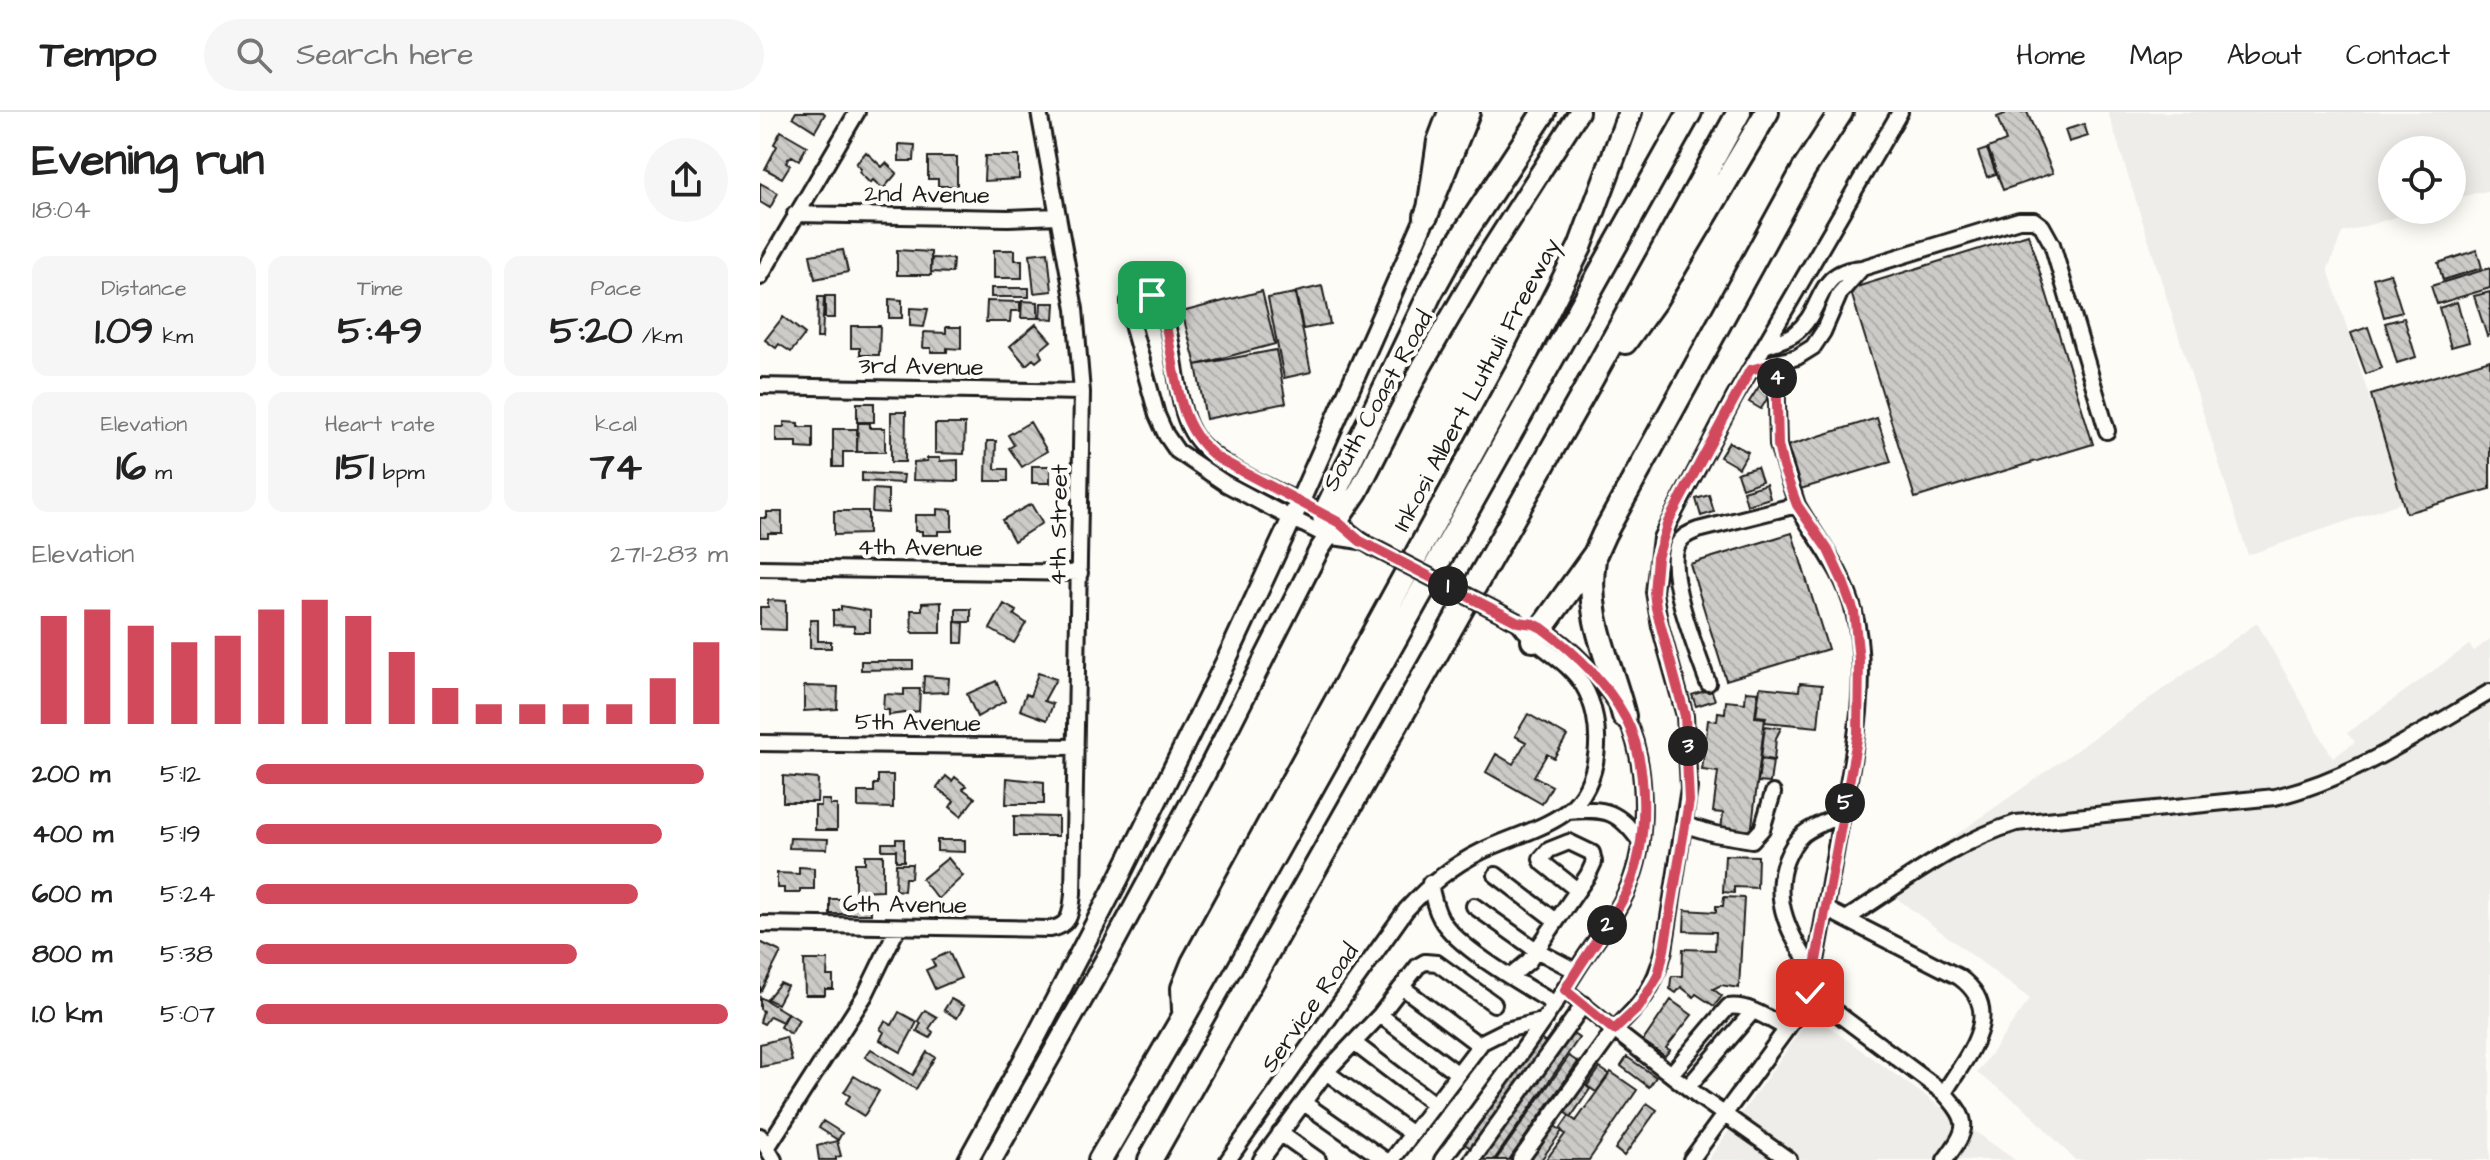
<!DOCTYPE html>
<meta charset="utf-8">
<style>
:root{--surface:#fff;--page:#f6f6f6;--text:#222;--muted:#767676;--line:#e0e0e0;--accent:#d1495b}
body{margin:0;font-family:"Architects Daughter",sans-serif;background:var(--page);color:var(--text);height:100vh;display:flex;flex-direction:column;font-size:30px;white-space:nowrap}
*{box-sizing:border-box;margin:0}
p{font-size:26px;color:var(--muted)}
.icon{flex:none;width:44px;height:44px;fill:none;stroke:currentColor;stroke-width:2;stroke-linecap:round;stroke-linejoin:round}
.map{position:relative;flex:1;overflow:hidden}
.details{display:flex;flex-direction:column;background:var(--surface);width:760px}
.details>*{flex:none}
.tools{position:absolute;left:1618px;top:24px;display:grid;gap:16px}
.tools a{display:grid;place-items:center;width:88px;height:88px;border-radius:50%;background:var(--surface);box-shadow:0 4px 20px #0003;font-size:40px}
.pin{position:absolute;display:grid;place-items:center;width:68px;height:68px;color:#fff;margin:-34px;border-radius:16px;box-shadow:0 4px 12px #0006}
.km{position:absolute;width:40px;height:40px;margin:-20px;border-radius:50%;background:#222;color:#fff;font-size:22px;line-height:40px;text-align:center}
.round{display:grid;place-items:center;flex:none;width:84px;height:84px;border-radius:42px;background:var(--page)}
.headline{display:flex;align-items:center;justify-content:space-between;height:136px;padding:0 32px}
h1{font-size:44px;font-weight:800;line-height:60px}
.metrics{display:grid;grid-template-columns:repeat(3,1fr);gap:12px;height:136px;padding:8px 32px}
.metrics div{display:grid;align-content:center;border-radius:16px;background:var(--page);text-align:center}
.metrics b{font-size:40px;font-weight:800}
.metrics small{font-size:22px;font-weight:400}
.metrics p{font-size:22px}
.chart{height:224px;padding:16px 32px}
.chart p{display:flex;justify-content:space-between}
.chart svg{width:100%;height:144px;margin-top:8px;stroke:var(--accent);stroke-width:6}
ul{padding:0 32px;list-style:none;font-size:26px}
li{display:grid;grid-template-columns:128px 96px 1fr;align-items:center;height:60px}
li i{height:20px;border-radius:10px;background:var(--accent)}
header{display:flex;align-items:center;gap:48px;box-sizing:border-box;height:112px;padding:0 40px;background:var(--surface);border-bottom:2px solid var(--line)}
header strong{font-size:38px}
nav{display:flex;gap:44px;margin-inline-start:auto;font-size:28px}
.search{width:560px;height:72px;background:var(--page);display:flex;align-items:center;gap:20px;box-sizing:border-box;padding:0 28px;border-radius:44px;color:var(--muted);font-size:30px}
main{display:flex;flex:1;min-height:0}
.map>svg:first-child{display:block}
</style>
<header>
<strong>Tempo</strong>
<div class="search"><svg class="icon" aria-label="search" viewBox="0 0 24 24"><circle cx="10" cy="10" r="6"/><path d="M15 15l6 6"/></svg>Search here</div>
<nav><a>Home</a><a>Map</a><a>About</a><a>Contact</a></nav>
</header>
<main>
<section class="details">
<div class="headline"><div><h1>Evening run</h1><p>18:04</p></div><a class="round"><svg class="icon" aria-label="share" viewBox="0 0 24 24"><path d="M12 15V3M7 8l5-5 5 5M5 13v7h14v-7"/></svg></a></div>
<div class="metrics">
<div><p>Distance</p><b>1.09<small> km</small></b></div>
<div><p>Time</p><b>5:49</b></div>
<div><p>Pace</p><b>5:20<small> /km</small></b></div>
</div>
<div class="metrics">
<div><p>Elevation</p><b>16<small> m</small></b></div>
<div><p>Heart rate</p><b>151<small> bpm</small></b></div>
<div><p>kcal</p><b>74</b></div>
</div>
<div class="chart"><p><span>Elevation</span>271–283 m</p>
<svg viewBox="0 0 160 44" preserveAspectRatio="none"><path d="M5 44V11M15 44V9M25 44V14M35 44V19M45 44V17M55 44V9M65 44V6M75 44V11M85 44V22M95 44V33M105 44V38M115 44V38M125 44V38M135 44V38M145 44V30M155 44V19"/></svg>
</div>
<ul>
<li><b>200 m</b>5:12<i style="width:95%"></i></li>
<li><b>400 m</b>5:19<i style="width:86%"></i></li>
<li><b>600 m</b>5:24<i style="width:81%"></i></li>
<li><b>800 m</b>5:38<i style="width:68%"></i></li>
<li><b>1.0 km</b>5:07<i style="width:100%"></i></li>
</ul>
</section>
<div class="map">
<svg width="1730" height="1048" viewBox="0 0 1730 1048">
<defs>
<pattern id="building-back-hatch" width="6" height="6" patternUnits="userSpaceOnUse" patternTransform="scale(2)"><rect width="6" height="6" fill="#cccbc8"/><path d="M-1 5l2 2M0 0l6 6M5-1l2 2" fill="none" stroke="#afaeab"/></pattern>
</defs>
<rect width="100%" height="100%" fill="#fdfcf7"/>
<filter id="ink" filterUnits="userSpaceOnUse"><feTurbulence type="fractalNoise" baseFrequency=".0125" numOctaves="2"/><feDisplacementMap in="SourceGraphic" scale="16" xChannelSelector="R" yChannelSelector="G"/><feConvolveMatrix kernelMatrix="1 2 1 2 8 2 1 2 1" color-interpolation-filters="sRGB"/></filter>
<g filter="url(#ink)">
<!-- built -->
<path fill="#eeede9" d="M1348 0H1730V80H1719L1692 88V38H1632V98H1659L1582 121 1568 157 1643 390 1488 443Z
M1497 511 1573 646 1595 630 1587 621 1709 533 1714 539 1730 527V1048H1315L1264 995 1217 961 1270 887 1122 775Z
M1052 903 1255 1048H948Z"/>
<!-- building -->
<path fill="url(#building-back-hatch)" stroke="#1c1c1c" stroke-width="2" d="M36 0H63L65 2 55 19 33 5Z
M1244 0H1267L1293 61 1243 78 1228 36 1246 29 1237 5 1245 2Z
M1324 12 1328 24 1309 30 1305 18Z
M21 19 47 34 39 48 32 44 28 47 26 51 30 53 22 66 5 57 17 34 14 32Z
M139 32 155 33 154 49H139Z
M1227 37 1236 62 1227 65 1218 40Z
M106 40 122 55 126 51 137 61 123 77 113 68 110 71 99 60 101 57 96 52Z
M225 44H259V67L224 69Z
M168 45H197V74H178V67H168Z
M0 71 18 81 10 96 0 90Z
M1268 122 1333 332 1155 386 1090 177Z
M83 138 88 160 55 167 50 143Z
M137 138 171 140V163H137Z
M234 138H255V148H262V166H234Z
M1717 138 1722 156 1683 168 1678 151Z
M288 140 292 179 274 181 270 142Z
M172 146 193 147 192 161 171 160Z
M1730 156V176L1677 192 1671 174Z
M1630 161 1642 200 1624 205 1613 166Z
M562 174 570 212 543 217 536 180Z
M231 176H269V185H231Z
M502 179 515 232 436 253 422 200Z
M1730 180V223L1727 224 1714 184Z
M535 181 551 260 524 266 508 186Z
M65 184H75V206H65Z
M58 185H64L62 226H57Z
M129 187 142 188V206H129Z
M227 189 260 190V199H251L250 210H226Z
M262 189 278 190V206H261Z
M1697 190 1709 230 1691 235 1679 196Z
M281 191H295L294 207 280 206Z
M150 196 168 197 164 215 150 214Z
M23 205 45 222 31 240 19 232 16 236 5 228Z
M1644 206 1656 245 1637 251 1625 211Z
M276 212 291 229 279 239 282 245 276 250 273 247 266 253 250 234Z
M91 214H120L119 243H100V236H91Z
M186 215H201V237L187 236V240H171V236H163L164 220 186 221Z
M1608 215 1622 256 1606 262 1591 221Z
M516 238 526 291 446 307 436 253Z
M1730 248V377L1646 401 1611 283Z
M1000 273 1011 280 1001 297 989 290Z
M97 291H114V310H97Z
M131 300H146L145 350H131Z
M1117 306 1131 350 1037 378 1024 335Z
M24 310 38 311V315H53V337L37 336V330H16V315H24Z
M270 310 287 339 262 355 249 336 254 333 248 323Z
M98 311H110V316H125V340H97Z
M175 312H205L204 342 175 341Z
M73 317H97V340H83V355H73Z
M227 329H236L235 357H248V369H226Z
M969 330 988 340 979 356 960 345Z
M167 346H180V349L198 348V369L153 368 154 350 167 349Z
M272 354H290V371H272Z
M997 355 1002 369 982 376 977 361Z
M102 361 144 363 143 371 102 369Z
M1006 372 1010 386 987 393 983 379Z
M113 377 128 378V401L112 400Z
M949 383 954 400 941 404 936 387Z
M271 392 282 411 254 429 242 408Z
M177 397 192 398V419H178V423H162V419H155V403H177Z
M74 399H108V422L74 423Z
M7 400H22V421H8V425H0V406H7Z
M1032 421 1068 537 966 568 930 452Z
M8 488 26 489V518L0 517V495H8Z
M181 490V521H152L151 498H162V491Z
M244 492 256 499 254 503 266 511 254 531 230 517Z
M81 494 110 499V520H94V514L73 513V498H81Z
M196 497H211V510H196Z
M50 508H58V529H71V536H50Z
M195 510 204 511 203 531H195Z
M101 549H153V557L101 558Z
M278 561 296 567 284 589 293 592 287 608 260 598 266 582 270 584Z
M164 564 189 566 188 580 163 581Z
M236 569 245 589 217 605 207 582Z
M1040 571 1062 573 1058 615 1005 610 1006 605 996 604 1000 575 1039 579Z
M44 574 78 575 77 597 44 599Z
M144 577H160L159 599 129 603V598H123L124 582 144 583Z
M951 577 955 588 936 594 932 583Z
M986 579 998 580 995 605 1005 606 991 722 961 718 963 701 953 700 958 660 942 658 948 608 957 609 958 600 965 601 966 589 985 591Z
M768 602 807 624 794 646 787 642 774 664 792 674 782 692 726 660 736 642 753 652 766 630 755 624Z
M1005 614 1021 616 1016 626 1014 648 1001 646Z
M1001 647 1013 649 1010 671 998 670Z
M118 663H133V696L98 695V680H114V672H118Z
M23 664 58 667 57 690H23Z
M186 664 192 669 195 665 206 674 203 677 215 686 201 704 190 695 194 689 177 676Z
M247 666 284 670V692H246Z
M61 688H70V693H77V718H55V694H61Z
M254 704 298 705V724H254Z
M30 726 68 727 67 737 29 736Z
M136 727H144V749H136V738H122V731H136Z
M177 728H205V740L177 739Z
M105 743H123V778L95 779V751H105Z
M965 743 998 744 997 776 974 775V781L963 780Z
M188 746 203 764 178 787 162 767Z
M136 752H152L151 766H145L144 779 135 778Z
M39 755 54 756V777H40V781H24V776H17V761L39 762Z
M964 785 984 786 979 876 961 873 953 877 962 884 954 894 936 882 934 885 921 875 916 881 910 877 911 867 912 864H922L923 837 955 838 956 820 924 819 925 798 956 800V794H963Z
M70 787H111V802H70Z
M0 830 21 840 0 881Z
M189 840 201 866 175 877 166 858 175 854 172 848Z
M44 848H68L67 864H73V877H65V883H45Z
M20 871 27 874 17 892 7 887Z
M0 885 27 901 22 910 10 904 4 912 0 910 3 899 0 897Z
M191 887 204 894 197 906 184 898Z
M911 888 932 903 906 936 910 938 905 944 883 929Z
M165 898 177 905 169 917 173 920 170 926 157 919 161 911 158 909Z
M139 900 157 910 141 940 120 928 124 920 120 917 125 909 132 913Z
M28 901 39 908 31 922 20 915Z
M810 920 819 926 734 1048H725L722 1046Z
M26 925 32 949 0 955V932Z
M779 926 787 932 712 1037 703 1031Z
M111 937 153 963 167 940 175 945 156 977 105 945Z
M809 944 818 950 749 1048H736Z
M867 945 896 965 889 975 861 954Z
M840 956 849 962 836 980 827 974Z
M851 960 877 978 829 1048H786L805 1022 800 1017 809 1004 816 1009Z
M94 964 119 979 104 1004 85 992 90 984 84 980Z
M822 971 830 977 811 1005 803 999Z
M887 991 897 998 864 1044 855 1037Z
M63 1009 82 1021 78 1028 59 1016Z
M793 1013 802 1019 781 1048H768Z
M77 1029 81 1044 76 1045V1048H59L57 1034Z"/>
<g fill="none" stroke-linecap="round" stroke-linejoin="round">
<defs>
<path id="minor" d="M35 102 248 106 298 104
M0 165 97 0
M1005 234C1014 230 1026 228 1034 222 1066 198 1053 159 1102 156L1259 108H1274L1282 114 1292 132 1347 319
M1016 251 1018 333 1037 393
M990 258 1037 245 1053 235 1063 220 1080 181 1102 156
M0 274 322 280
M600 429 567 424 515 398 466 372 417 339 406 323 397 303 370 205 369 189 375 181H389C420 208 410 283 432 320 453 358 539 385 577 410 589 418 599 428 612 435
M0 456 320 461
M948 571C937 540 908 468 916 438 919 426 927 422 938 418L1037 393C1058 430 1083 457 1094 500 1112 570 1091 656 1078 724 1069 777 1060 829 1050 881
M0 631 316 635
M808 699C846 696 858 698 881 731
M925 713 955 722 992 728 1002 717 1013 681
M736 763 795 808
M670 771C672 783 675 796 681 807 697 836 765 874 795 892
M714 794 776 838 816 859
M1066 797 1199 865C1247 900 1207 943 1184 981
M1086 807C1141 772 1194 730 1256 711L1515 685C1594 666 1661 620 1730 580
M0 812 290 817C311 814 311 800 313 782L322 280 315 197 279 0
M1054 859C1031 826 1010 788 1026 748 1030 738 1035 729 1043 722 1055 713 1070 708 1083 702
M751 864 769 849 828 763 834 750 832 741 809 730 789 738 781 747 783 751 817 778
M642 875 719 933
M805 878 854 918C882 891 894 877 904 838L929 676 925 604 900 514 894 480 901 426 974 286 1140 0
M620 903 697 961
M594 931 674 992
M566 960 652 1022
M911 962 968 895C989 892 1009 907 1027 917
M928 975 993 899
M544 991 625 1048
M520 1021 558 1048
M0 1024 14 1048
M7 1036 105 883 138 815
M468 1048 646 798C669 773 691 754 722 739 749 726 781 718 805 701 843 674 845 609 823 573 806 546 775 535 758 510
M501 1048 566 960 620 903 658 854 665 850 677 851 734 892
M632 1048 722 930 746 918 782 909
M682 1048C727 986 775 925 816 859 835 828 860 801 872 766 888 722 887 647 865 605 847 571 810 534 778 514
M712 1048 824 892
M760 1048 854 918 941 986 1029 1048
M931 1048 1031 911 1050 881 1184 981C1211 1010 1208 1017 1185 1048"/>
<path id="major" d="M208 1048 276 925 359 766 465 551 540 389 666 104 677 29 688 0
M232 1048 350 839 445 663 559 438 598 380 662 254 716 161 819 0"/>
<path id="highway" d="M666 104 708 0
M865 230 896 187 1007 0
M567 424 564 403 670 182 698 131 784 0
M834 447C825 508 850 547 864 604
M773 528 835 442 844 422 1044 57 1081 0
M424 898 423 876 433 851 764 246 820 135 870 0
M340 1048 424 904 930 0
M390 1048 821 286 979 0"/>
</defs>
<!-- minor casing -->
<use href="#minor" stroke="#1c1c1c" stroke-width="20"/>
<!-- major casing -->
<use href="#major" stroke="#1c1c1c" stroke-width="24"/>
<!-- highway casing -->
<use href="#highway" stroke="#1c1c1c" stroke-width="28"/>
<!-- minor -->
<use href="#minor" stroke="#fdfcf7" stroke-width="14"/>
<!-- major -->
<use href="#major" stroke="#fdfcf7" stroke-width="18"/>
<!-- highway -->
<use href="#highway" stroke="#fdfcf7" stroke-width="22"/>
<defs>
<path id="minor-bridge" d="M612 435 758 510"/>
</defs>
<!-- minor-bridge casing -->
<use href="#minor-bridge" stroke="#1c1c1c" stroke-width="20" stroke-linecap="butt"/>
<!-- minor-bridge -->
<use href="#minor-bridge" stroke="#fdfcf7" stroke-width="14"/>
</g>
</g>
<g fill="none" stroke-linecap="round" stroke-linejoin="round" filter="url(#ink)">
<defs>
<path id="route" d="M392 183C403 197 406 212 409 230 418 275 419 318 459 347L578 410 600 429 758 510 774 512 782 516C813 539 846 570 865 605 889 651 889 733 867 779 850 814 824 844 805 878L854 918 879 895 898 864 904 838 929 689 925 604 896 496 894 480 897 446 908 410 990 258 1016 251 1018 333 1023 355 1037 393 1068 438 1083 470 1094 500 1099 548 1098 622 1050 881"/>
</defs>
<!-- route casing -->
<use href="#route" stroke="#fff" stroke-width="16"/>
<!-- route -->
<use href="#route" stroke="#d1495b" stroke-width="10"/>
</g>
<g text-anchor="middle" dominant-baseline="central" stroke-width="8" stroke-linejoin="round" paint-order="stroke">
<!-- street labels -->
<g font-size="24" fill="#1c1c1c" stroke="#fdfcf7">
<text transform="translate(167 83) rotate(1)">2nd Avenue</text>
<text transform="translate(161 255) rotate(1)">3rd Avenue</text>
<text transform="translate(717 273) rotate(-62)">Inkosi Albert Luthuli Freeway</text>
<text transform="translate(618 289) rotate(-61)">South Coast Road</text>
<text transform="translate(299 413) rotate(-89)">4th Street</text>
<text transform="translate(160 436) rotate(1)">4th Avenue</text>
<text transform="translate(158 611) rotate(1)">5th Avenue</text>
<text transform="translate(145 793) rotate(1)">6th Avenue</text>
<text transform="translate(550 896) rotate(-55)">Service Road</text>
</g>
</g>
</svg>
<div class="tools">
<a><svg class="icon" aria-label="locate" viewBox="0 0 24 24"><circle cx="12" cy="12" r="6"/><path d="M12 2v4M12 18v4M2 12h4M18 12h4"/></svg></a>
</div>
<div class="pin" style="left:392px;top:183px;background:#1e9e55"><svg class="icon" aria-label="arrive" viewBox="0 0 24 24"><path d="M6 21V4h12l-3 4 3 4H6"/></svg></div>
<div class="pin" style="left:1050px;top:881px;background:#d93025"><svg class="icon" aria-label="check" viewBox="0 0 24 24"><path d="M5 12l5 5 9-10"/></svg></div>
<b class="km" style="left:688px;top:474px">1</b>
<b class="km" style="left:847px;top:813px">2</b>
<b class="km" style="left:928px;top:634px">3</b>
<b class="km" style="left:1017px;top:266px">4</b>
<b class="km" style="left:1085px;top:691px">5</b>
</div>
</main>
